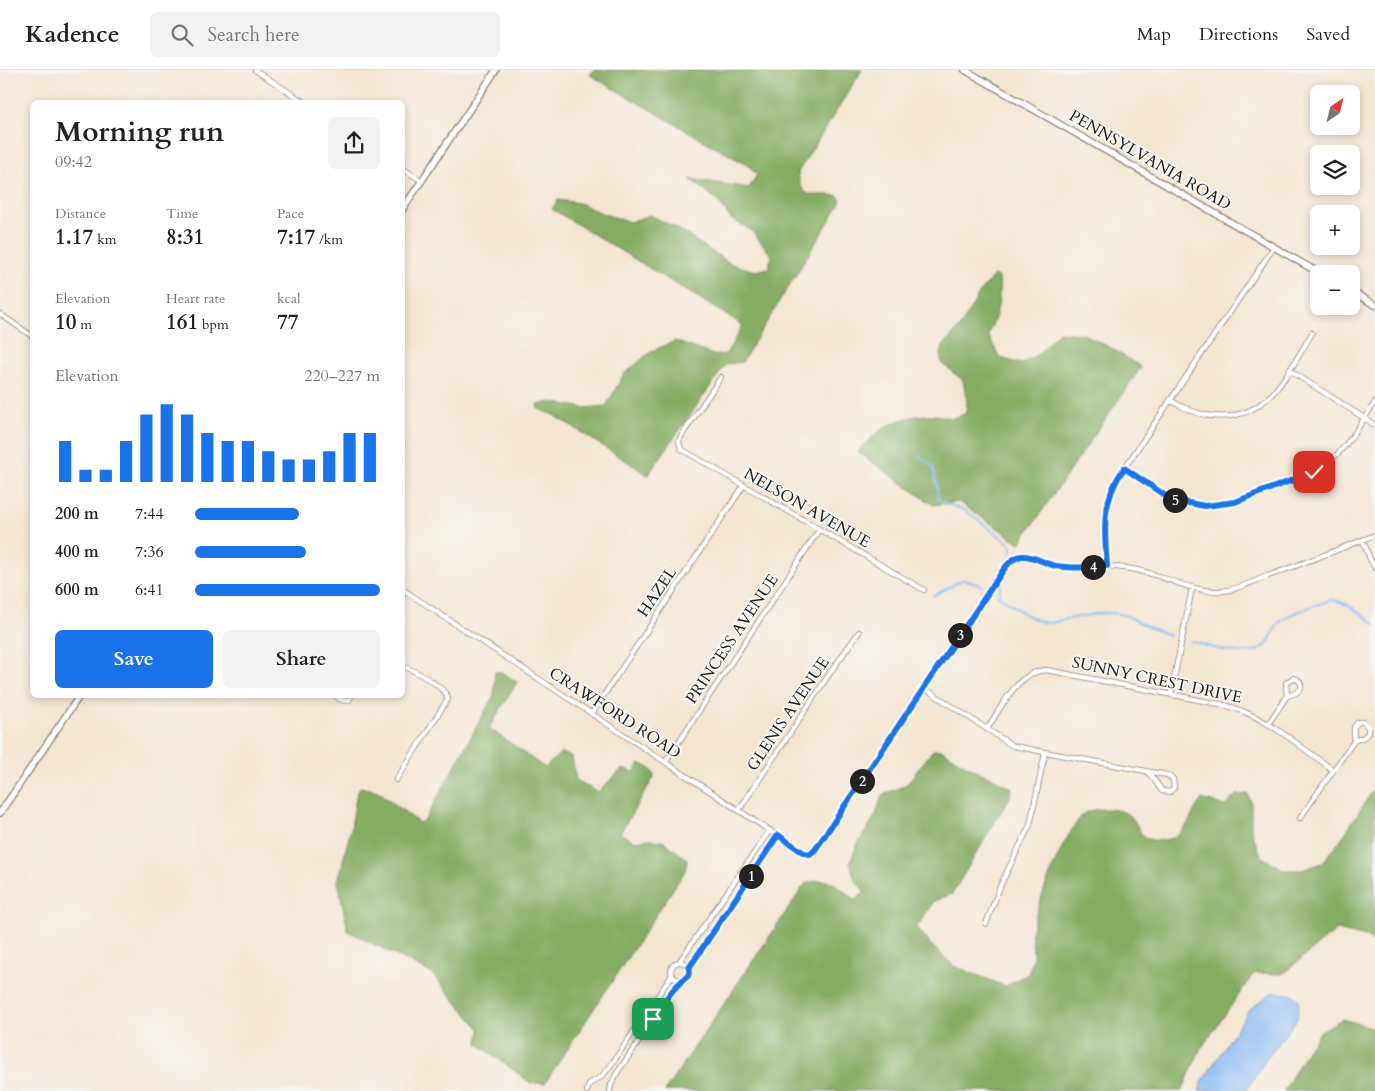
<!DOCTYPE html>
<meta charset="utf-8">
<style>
:root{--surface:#fff;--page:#f2f2f2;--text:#222;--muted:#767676;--line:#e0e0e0;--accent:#1a73e8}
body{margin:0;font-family:Cardo,serif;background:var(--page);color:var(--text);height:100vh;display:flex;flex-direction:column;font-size:19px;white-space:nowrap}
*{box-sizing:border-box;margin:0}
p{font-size:16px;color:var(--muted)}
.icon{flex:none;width:28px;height:28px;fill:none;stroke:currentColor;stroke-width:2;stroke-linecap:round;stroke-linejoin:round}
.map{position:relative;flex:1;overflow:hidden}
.panel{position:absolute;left:30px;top:30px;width:375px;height:598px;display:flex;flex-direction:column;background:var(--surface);border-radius:8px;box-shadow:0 2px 8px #0003}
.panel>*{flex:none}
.needle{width:32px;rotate:35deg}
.fabs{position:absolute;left:1310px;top:15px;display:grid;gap:10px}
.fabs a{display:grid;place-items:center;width:50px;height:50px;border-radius:8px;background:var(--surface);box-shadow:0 2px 8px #0003;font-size:25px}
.pin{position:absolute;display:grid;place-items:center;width:42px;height:42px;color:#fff;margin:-21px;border-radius:10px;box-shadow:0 2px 8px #0006}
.km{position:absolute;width:25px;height:25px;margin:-12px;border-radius:50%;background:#222;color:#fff;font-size:14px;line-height:25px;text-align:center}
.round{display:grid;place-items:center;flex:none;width:52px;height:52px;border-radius:8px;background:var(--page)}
.head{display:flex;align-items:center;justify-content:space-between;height:85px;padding:0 25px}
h1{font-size:28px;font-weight:600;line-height:38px}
.metrics{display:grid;grid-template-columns:repeat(3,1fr);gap:8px;height:85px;padding:5px 25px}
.metrics div{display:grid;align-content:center}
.metrics b{font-size:21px;font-weight:600}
.metrics small{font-size:14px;font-weight:400}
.metrics p{font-size:14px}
.chart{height:140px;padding:10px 25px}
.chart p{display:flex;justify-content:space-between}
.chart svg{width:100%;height:90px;margin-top:5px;stroke:var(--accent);stroke-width:6}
.primary-button{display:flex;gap:10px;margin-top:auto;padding:10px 25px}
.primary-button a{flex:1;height:58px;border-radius:8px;background:var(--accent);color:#fff;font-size:20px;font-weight:600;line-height:58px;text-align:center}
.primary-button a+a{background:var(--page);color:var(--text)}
ul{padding:0 25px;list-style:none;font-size:16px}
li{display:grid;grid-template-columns:80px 60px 1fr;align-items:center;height:38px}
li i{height:12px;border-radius:6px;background:var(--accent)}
header{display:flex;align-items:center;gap:30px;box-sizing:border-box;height:70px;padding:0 25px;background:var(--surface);border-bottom:1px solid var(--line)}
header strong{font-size:24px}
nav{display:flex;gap:28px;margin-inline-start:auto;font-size:18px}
.search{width:350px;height:45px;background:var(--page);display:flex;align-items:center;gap:12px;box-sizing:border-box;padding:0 18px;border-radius:8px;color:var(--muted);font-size:19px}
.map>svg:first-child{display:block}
</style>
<header>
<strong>Kadence</strong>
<div class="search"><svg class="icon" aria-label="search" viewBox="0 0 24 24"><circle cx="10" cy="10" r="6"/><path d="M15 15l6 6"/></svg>Search here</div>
<nav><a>Map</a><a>Directions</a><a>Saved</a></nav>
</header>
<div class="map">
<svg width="1375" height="1021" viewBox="0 0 1375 1021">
<rect width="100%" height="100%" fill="#f6f6f2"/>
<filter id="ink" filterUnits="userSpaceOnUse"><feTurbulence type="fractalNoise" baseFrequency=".02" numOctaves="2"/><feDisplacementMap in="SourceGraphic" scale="10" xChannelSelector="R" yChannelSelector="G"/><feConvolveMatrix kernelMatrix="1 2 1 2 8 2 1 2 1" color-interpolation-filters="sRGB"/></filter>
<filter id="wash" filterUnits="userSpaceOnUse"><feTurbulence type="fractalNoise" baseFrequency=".0096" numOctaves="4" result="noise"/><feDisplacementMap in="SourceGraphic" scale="20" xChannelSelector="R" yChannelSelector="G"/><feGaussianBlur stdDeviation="1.12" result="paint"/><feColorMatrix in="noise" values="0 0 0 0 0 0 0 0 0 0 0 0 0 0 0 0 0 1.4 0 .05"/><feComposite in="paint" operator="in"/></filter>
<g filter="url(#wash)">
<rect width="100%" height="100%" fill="#f4e5d1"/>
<!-- forest -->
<path fill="#84ac62" stroke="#50643f" d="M594 0H862L798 102C801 134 816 122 838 126L841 129 839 135 742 292 726 294 648 405 554 345 537 338 538 335 551 332 584 338 606 336 624 304 652 281 675 271 713 285 726 284 743 255 552 139 558 130 579 133 604 144 630 152 650 145 678 159 731 194 756 201 768 198 772 186 751 160 731 149 718 131 690 109 749 118 757 105 750 97 590 5Z
M994 205 999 208C1000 231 998 244 988 265L1000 288 1022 294 1038 284 1059 262 1083 264 1111 278 1141 297 1020 473 959 432 933 435 858 382C877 359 898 346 929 345 947 344 948 353 966 343L967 331 963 310 941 293V285L943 276 961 256 980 222Z
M495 602H501L517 612 489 658 545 698 560 683 572 687 576 710 598 722 622 699 634 702 640 694C648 697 654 699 654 707L620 763 634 771 651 769 664 772 687 789 685 801 545 1013H531L478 974 480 959 431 903 348 861 338 812 351 758 356 727 360 717 378 721 419 753 425 750 494 625Z
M933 680H942L960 692 1012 718 1010 727 952 824 934 831 917 857 930 874 954 896 1005 916 1028 904C1030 897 1034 889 1033 882 1033 875 1030 867 1032 859 1039 830 1062 767 1083 745 1090 737 1117 738 1126 743 1143 753 1134 773 1162 770 1167 769 1173 769 1177 766 1189 758 1192 741 1202 729L1225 736 1236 725 1248 724 1251 732V761L1262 787 1285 800H1302L1322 793 1340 771 1375 717V873L1366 867 1337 860 1282 904 1254 903 1200 980 1182 1021H665L805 814C832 805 835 815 856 830L865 822 855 810 850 793 856 777 876 745 882 725 906 715Z
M1342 949 1375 958V1021H1284L1306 982 1321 961Z"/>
<!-- water -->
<path fill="#87baf5" stroke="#526b88" d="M1273 922 1294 925 1299 930 1297 949 1265 991 1246 1021H1199L1202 1012 1249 940Z"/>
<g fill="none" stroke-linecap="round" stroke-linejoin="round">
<!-- stream -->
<path stroke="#87baf5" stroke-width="2" d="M919 386 933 397 937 417 938 429C947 436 957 436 967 442 981 452 995 463 1009 473L1012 478 1009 492
M997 525C1015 535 1039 562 1061 550L1102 543H1113L1125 545 1148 557 1171 566
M933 526 962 510H966L983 516
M999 526 1002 509 1009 496
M1191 571C1209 577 1249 590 1265 576 1271 570 1273 560 1279 553 1288 543 1317 535 1331 530 1347 531 1362 545 1375 554"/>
</g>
</g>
<g filter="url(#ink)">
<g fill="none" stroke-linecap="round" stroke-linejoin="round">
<defs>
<path id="minor" d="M255 0 304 32
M402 98 422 111
M0 244 32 266
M1289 300 1375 355
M721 307 680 368 679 372 681 379 924 520
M1170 330C1204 351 1242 355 1272 324 1288 307 1300 283 1312 263
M1124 399C1137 408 1151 419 1166 426 1216 450 1267 420 1314 402 1343 386 1357 359 1375 332
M1363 470 1370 489 1375 498
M1107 496C1105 465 1102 438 1117 409L1274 177
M402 519 796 778 808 784 815 780 1004 499C1023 474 1041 495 1065 497 1079 498 1093 496 1107 496 1117 497 1127 498 1137 500 1166 506 1192 523 1222 521 1238 520 1253 511 1268 506 1304 493 1340 479 1375 465
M924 618 1013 676 1167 705 1173 709 1174 718 1170 722 1162 721 1153 708 1147 702
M1171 624 1192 518
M335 625C339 630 343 632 349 630L352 625
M592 643 744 415
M1268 654 1287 626 1296 623 1301 619C1302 613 1299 609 1293 608L1286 613 1287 626
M987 659C1001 638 1018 600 1047 600L1224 635C1263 644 1301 677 1333 700
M666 691 819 460
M396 710 448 629C446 617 414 600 402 596
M739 740 830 603 859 562
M1300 748 1354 671 1364 667 1368 663V657L1364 652H1358L1354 657V671
M986 854 1001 814 1030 755 1045 683
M679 892 770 760
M671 901a9 9 0 1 1 18 0a9 9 0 1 1-18 0Z
M689 898 778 765
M587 1021 589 1014 601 1007 609 998 672 905
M610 1021 611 1015 617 1003 681 910"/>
<path id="tertiary" d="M965 0 1321 204
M402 140 496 0
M1351 221 1375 235
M0 743 80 625"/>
</defs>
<!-- minor casing -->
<use href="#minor" stroke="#888076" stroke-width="6"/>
<!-- tertiary casing -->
<use href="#tertiary" stroke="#888076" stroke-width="8"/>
<!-- minor -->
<use href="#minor" stroke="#fff" stroke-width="4.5"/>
<!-- tertiary -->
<use href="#tertiary" stroke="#fff" stroke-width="5.5"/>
</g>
</g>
<g fill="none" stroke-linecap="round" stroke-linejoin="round" filter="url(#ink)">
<defs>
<path id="route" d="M653 949C663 933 673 917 688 906L690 900 689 898 778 765 804 783 810 784 815 780 1004 499C1009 493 1014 487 1022 486 1033 485 1045 494 1056 496 1072 499 1090 497 1107 496 1104 458 1101 432 1124 398L1166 426 1178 431 1205 436 1235 432 1314 402"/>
</defs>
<!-- route casing -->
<use href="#route" stroke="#fff" stroke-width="10"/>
<!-- route -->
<use href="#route" stroke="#1a73e8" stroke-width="6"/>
</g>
<g text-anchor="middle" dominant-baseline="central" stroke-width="4" stroke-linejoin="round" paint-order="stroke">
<!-- street labels -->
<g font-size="16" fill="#1c1c1c" stroke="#f6f6f2">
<text transform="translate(1150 90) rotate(30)">PENNSYLVANIA ROAD</text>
<text transform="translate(807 438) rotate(30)">NELSON AVENUE</text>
<text transform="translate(657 522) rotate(-56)">HAZEL</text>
<text transform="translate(732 569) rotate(-56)">PRINCESS AVENUE</text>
<text transform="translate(1157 610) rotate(12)">SUNNY CREST DRIVE</text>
<text transform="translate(615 643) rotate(33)">CRAWFORD ROAD</text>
<text transform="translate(788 644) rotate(-56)">GLENIS AVENUE</text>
</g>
</g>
</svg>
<div class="fabs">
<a><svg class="needle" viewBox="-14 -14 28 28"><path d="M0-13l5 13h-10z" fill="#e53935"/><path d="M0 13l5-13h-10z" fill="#767676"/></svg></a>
<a><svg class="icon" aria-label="layers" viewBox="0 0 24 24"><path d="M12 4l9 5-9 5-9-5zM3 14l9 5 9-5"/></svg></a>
<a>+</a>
<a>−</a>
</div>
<div class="pin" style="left:653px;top:949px;background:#1e9e55"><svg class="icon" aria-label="arrive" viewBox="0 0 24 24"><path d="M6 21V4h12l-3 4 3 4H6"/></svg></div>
<div class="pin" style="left:1314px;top:402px;background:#d93025"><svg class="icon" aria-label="check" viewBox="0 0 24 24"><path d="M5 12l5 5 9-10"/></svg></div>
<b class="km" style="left:751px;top:806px">1</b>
<b class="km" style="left:862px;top:711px">2</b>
<b class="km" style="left:960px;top:565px">3</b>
<b class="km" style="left:1093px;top:497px">4</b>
<b class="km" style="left:1175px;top:430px">5</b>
<section class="panel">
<div class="head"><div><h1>Morning run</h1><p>09:42</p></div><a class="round"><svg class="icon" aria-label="share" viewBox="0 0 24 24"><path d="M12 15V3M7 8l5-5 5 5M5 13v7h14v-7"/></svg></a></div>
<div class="metrics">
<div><p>Distance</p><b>1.17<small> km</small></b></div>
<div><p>Time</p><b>8:31</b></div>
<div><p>Pace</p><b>7:17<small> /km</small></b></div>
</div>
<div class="metrics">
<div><p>Elevation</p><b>10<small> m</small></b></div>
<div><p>Heart rate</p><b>161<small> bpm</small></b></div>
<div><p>kcal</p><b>77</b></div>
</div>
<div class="chart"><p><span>Elevation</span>220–227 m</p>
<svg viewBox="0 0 160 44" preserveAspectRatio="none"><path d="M5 44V24M15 44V38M25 44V38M35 44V24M45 44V11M55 44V6M65 44V11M75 44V20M85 44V24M95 44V24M105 44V29M115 44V33M125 44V33M135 44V29M145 44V20M155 44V20"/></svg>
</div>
<ul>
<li><b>200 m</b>7:44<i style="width:56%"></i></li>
<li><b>400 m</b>7:36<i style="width:60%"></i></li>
<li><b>600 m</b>6:41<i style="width:100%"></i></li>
</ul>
<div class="primary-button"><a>Save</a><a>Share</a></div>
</section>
</div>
